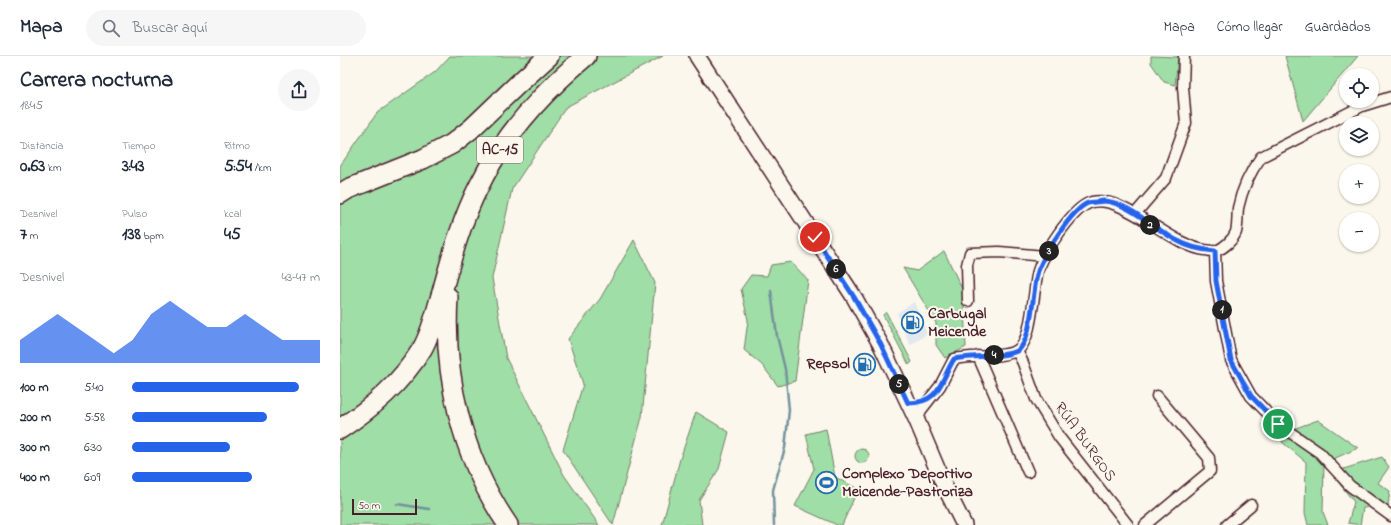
<!DOCTYPE html>
<html lang="es">
<meta charset="utf-8">
<style>
:root{--surface:#fff;--page:#f6f6f7;--text:#1f2937;--muted:#747a83;--line:#e0e1e3;--accent:#2563eb}
body{margin:0;font-family:"Indie Flower",sans-serif;background:var(--page);color:var(--text);height:100vh;display:flex;flex-direction:column;font-size:15px;white-space:nowrap}
*{box-sizing:border-box;margin:0}
p{font-size:13px;color:var(--muted)}
.icon{flex:none;width:22px;height:22px;fill:none;stroke:currentColor;stroke-width:2;stroke-linecap:round;stroke-linejoin:round}
.map{position:relative;flex:1;overflow:hidden}
.side{display:flex;flex-direction:column;background:var(--surface);width:340px}
.side>*{flex:none}
.controls{position:absolute;left:999px;top:12px;display:grid;gap:8px}
.controls a{display:grid;place-items:center;width:40px;height:40px;border-radius:50%;background:var(--surface);box-shadow:0 1px 3px #0004;font-size:20px}
.scale{position:absolute;left:12px;bottom:10px;width:65px;box-sizing:border-box;padding-left:4px;border:2px solid #4a1f2b;border-top:0;font-size:11px;line-height:14px;white-space:nowrap;color:#4a1f2b;-webkit-text-stroke:3px #fbf7ec;paint-order:stroke}
.pin{position:absolute;display:grid;place-items:center;width:34px;height:34px;color:#fff;margin:-17px;border:2px solid #fff;border-radius:50%;box-shadow:0 1px 4px #0007}
.km{position:absolute;width:20px;height:20px;margin:-10px;border-radius:50%;background:#222;color:#fff;font-size:11px;line-height:20px;text-align:center}
.round{display:grid;place-items:center;flex:none;width:42px;height:42px;border-radius:21px;background:var(--page)}
.summary{display:flex;align-items:center;justify-content:space-between;height:68px;padding:0 20px}
h1{font-size:22px;font-weight:700;line-height:30px}
.stats{display:grid;grid-template-columns:repeat(3,1fr);gap:6px;height:68px;padding:4px 20px}
.stats div{display:grid;align-content:center}
.stats b{font-size:17px;font-weight:700}
.stats small{font-size:11px;font-weight:400}
.stats p{font-size:11px}
.chart{height:112px;padding:8px 20px}
.chart p{display:flex;justify-content:space-between}
.chart svg{width:100%;height:72px;margin-top:4px;fill:var(--accent);opacity:.7}
ul{padding:0 20px;list-style:none;font-size:13px}
li{display:grid;grid-template-columns:64px 48px 1fr;align-items:center;height:30px}
li i{height:10px;border-radius:5px;background:var(--accent)}
header{display:flex;align-items:center;gap:24px;box-sizing:border-box;height:56px;padding:0 20px;background:var(--surface);border-bottom:1px solid var(--line)}
header strong{font-size:19px}
nav{display:flex;gap:22px;margin-inline-start:auto;font-size:14px}
.search{width:280px;height:36px;background:var(--page);display:flex;align-items:center;gap:10px;box-sizing:border-box;padding:0 14px;border-radius:22px;color:var(--muted);font-size:15px}
main{display:flex;flex:1;min-height:0}
.map>svg:first-child{display:block}
</style>
<header>
<strong>Mapa</strong>
<div class="search"><svg class="icon" aria-label="search" viewBox="0 0 24 24"><circle cx="10" cy="10" r="6"/><path d="M15 15l6 6"/></svg>Buscar aquí</div>
<nav><a>Mapa</a><a>Cómo llegar</a><a>Guardados</a></nav>
</header>
<main>
<section class="side">
<div class="summary"><div><h1>Carrera nocturna</h1><p>18:45</p></div><a class="round"><svg class="icon" aria-label="share" viewBox="0 0 24 24"><path d="M12 15V3M7 8l5-5 5 5M5 13v7h14v-7"/></svg></a></div>
<div class="stats">
<div><p>Distancia</p><b>0.63<small> km</small></b></div>
<div><p>Tiempo</p><b>3:43</b></div>
<div><p>Ritmo</p><b>5:54<small> /km</small></b></div>
</div>
<div class="stats">
<div><p>Desnivel</p><b>7<small> m</small></b></div>
<div><p>Pulso</p><b>138<small> bpm</small></b></div>
<div><p>kcal</p><b>45</b></div>
</div>
<div class="chart"><p><span>Desnivel</span>43–47 m</p>
<svg viewBox="0 0 160 44" preserveAspectRatio="none"><path d="M0 44V30L10 22L20 14L30 22L40 30L50 38L60 30L70 14L80 6L90 14L100 22L110 22L120 14L130 22L140 30L150 30L160 30V44z"/></svg>
</div>
<ul>
<li><b>100 m</b>5:40<i style="width:89%"></i></li>
<li><b>200 m</b>5:58<i style="width:72%"></i></li>
<li><b>300 m</b>6:30<i style="width:52%"></i></li>
<li><b>400 m</b>6:09<i style="width:64%"></i></li>
</ul>
</section>
<div class="map">
<svg width="1051" height="469" viewBox="0 0 1051 469">
<rect width="100%" height="100%" fill="#fbf7ec"/>
<filter id="ink" filterUnits="userSpaceOnUse"><feTurbulence type="fractalNoise" baseFrequency=".025" numOctaves="2"/><feDisplacementMap in="SourceGraphic" scale="8" xChannelSelector="R" yChannelSelector="G"/><feConvolveMatrix kernelMatrix="1 2 1 2 8 2 1 2 1" color-interpolation-filters="sRGB"/></filter>
<g filter="url(#ink)">
<!-- built -->
<path fill="#e3e8ee" d="M574 246 587 278 570 289 557 257Z"/>
<!-- green -->
<path fill="#9fdea6" stroke="#747e68" d="M110 0H323L226 51 172 133 152 222 166 302 224 419 259 469H0V110L37 57 95 16Z
M811 0 838 1 835 29 824 26 811 7Z
M945 0H1018L963 65Z
M294 184 315 227 302 361 273 469 223 394 243 328 228 283 260 243Z
M604 195 623 235 626 291 605 302 596 289V267L563 212 577 215Z
M451 206 468 224 455 325 438 330 422 309 404 294 408 264 401 233 411 219 427 220 431 209Z
M546 256 572 306 569 309 543 259Z
M356 356 389 376 379 413 359 444 362 469H322L340 403Z
M978 364 1018 392 984 407 983 456 988 469H968L965 457 966 406 942 386 945 376Z
M486 373 495 421 518 433 502 469H497L455 450 474 413 466 378Z
M515 400a7 7 0 1 1 14 0a7 7 0 1 1-14 0Z
M1042 401 1049 411 1038 427 1050 435 1048 449 1023 452 1020 469 1008 467 1014 446 991 417Z"/>
<g fill="none" stroke-linecap="round" stroke-linejoin="round">
<!-- stream -->
<path stroke="#73929d" stroke-width="2.5" d="M431 235 437 280 445 313 449 354 445 392 433 434 434 469
M57 448 89 453"/>
<defs>
<path id="street" d="M795 158 826 122 846 67 843 31 844 0
M875 195 876 225 891 304 911 340 938 368 980 397 1010 430 1051 460
M628 245 627 209 630 197 659 196 705 200
M677 295 683 307 696 343 719 381 788 469
M638 300 688 416
M577 365 582 353 600 330 614 303C631 299 662 302 676 295 693 287 693 232 698 215 704 196 730 157 747 148 777 132 830 190 865 194 868 194 873 196 876 195 884 192 893 184 896 176 898 169 897 160 898 152 902 133 910 116 921 101L1022 50 1051 41
M805 469 870 415 869 402 817 340
M887 469 911 449"/>
<path id="secondary" d="M357 0 514 241 541 289 577 365 604 429 624 469"/>
<path id="highway" d="M0 138 8 133 83 103 112 88 131 73 178 28 209 0
M108 241C103 321 122 402 168 469
M0 373C33 351 61 327 82 293 92 276 96 255 102 236 112 200 122 163 139 130 164 79 203 36 246 0"/>
</defs>
<!-- street casing -->
<use href="#street" stroke="#4a1f2b" stroke-width="13"/>
<!-- secondary casing -->
<use href="#secondary" stroke="#4a1f2b" stroke-width="18"/>
<!-- highway casing -->
<use href="#highway" stroke="#4a1f2b" stroke-width="22"/>
<!-- street -->
<use href="#street" stroke="#fbf7ec" stroke-width="10"/>
<!-- secondary -->
<use href="#secondary" stroke="#fbf7ec" stroke-width="15"/>
<!-- highway -->
<use href="#highway" stroke="#fbf7ec" stroke-width="19"/>
</g>
</g>
<g fill="none" stroke-linecap="round" stroke-linejoin="round" filter="url(#ink)">
<defs>
<path id="route" d="M475 181 514 241 541 289 568 347C600 347 600 326 614 303 631 299 663 302 677 295 693 286 692 232 698 215 705 197 731 154 748 147 752 146 759 146 763 145 787 145 817 175 838 185 850 192 862 194 875 195L876 225 891 304 911 340 938 368"/>
</defs>
<!-- route casing -->
<use href="#route" stroke="#fff" stroke-width="8"/>
<!-- route -->
<use href="#route" stroke="#2563eb" stroke-width="5"/>
</g>
<!-- icons -->
<defs>
<symbol id="fuel-ring" viewBox="-11 -11 22 22"><circle r="9.5" fill="#fbf7ec" stroke="#1f6fb2" stroke-width="1.5"/><path d="M-5.5-6h7V0h2V4h1.3V-2.5L3-4.5l.8-.8L6-3V5H2.5V1h-1V6h-7ZM-4.2-4.7v3.2H.2V-4.7Z" fill="#1f6fb2"/></symbol>
<symbol id="stadium-ring" viewBox="-11 -11 22 22"><circle r="9.5" fill="#fbf7ec" stroke="#1f6fb2" stroke-width="1.5"/><path d="M0-5a6.5 5 0 1 0 0 10a6.5 5 0 1 0 0-10ZM-3.5-1.8h7v3.6h-7Z" fill="#1f6fb2"/></symbol>
</defs>
<g fill-rule="evenodd">
<use href="#fuel-ring" x="560" y="254" width="25" height="25"/>
<use href="#fuel-ring" x="512" y="296" width="25" height="25"/>
<use href="#stadium-ring" x="474" y="414" width="25" height="25"/>
</g>
<g text-anchor="middle" dominant-baseline="central" stroke-width="4" stroke-linejoin="round" paint-order="stroke">
<!-- shield labels -->
<rect fill="#fbf7ec" stroke="#7f6065" stroke-width="1" x="137" y="81" width="46" height="26" rx="3"/>
<g font-size="15" font-weight="bold" fill="#4a1f2b">
<text x="160" y="94">AC-15</text>
</g>
<!-- poi labels -->
<g font-size="16" font-weight="bold" fill="#4a1f2b" stroke="#fbf7ec" text-anchor="start">
<text x="588" y="258">Carbugal<tspan x="588" dy="18">Meicende</tspan></text>
<text x="510" y="308" text-anchor="end">Repsol</text>
<text x="502" y="418">Complexo Deportivo<tspan x="502" dy="18">Meicende-Pastroriza</tspan></text>
</g>
<!-- street labels -->
<g font-size="16" fill="#4a1f2b" stroke="#fbf7ec">
<text transform="translate(745 386) rotate(54)">RÚA BURGOS</text>
</g>
</g>
</svg>
<div class="controls">
<a><svg class="icon" aria-label="locate" viewBox="0 0 24 24"><circle cx="12" cy="12" r="6"/><path d="M12 2v4M12 18v4M2 12h4M18 12h4"/></svg></a>
<a><svg class="icon" aria-label="layers" viewBox="0 0 24 24"><path d="M12 4l9 5-9 5-9-5zM3 14l9 5 9-5"/></svg></a>
<a>+</a>
<a>−</a>
</div>
<div class="scale">50 m</div>
<div class="pin" style="left:938px;top:368px;background:#1e9e55"><svg class="icon" aria-label="arrive" viewBox="0 0 24 24"><path d="M6 21V4h12l-3 4 3 4H6"/></svg></div>
<div class="pin" style="left:475px;top:181px;background:#d93025"><svg class="icon" aria-label="check" viewBox="0 0 24 24"><path d="M5 12l5 5 9-10"/></svg></div>
<b class="km" style="left:882px;top:254px">1</b>
<b class="km" style="left:810px;top:169px">2</b>
<b class="km" style="left:709px;top:195px">3</b>
<b class="km" style="left:654px;top:299px">4</b>
<b class="km" style="left:559px;top:328px">5</b>
<b class="km" style="left:496px;top:213px">6</b>
</div>
</main>
